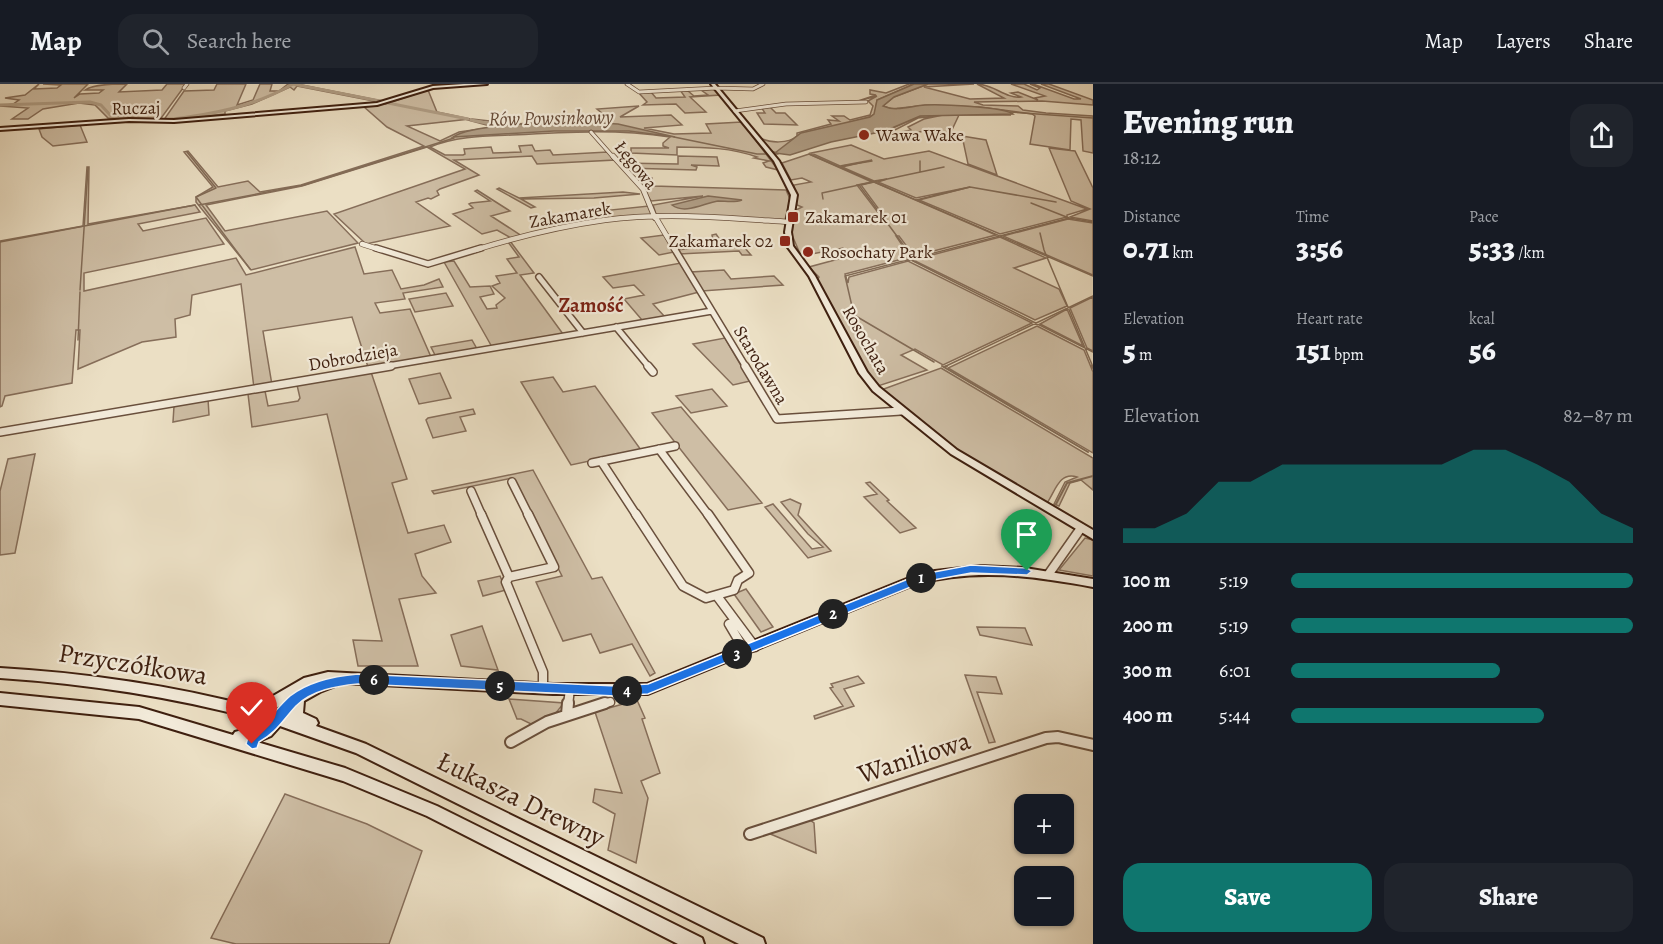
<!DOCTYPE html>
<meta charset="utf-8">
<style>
:root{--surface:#171b24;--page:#20242c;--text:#f1f3f6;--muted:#9ea1a6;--line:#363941;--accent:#0f766e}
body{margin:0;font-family:Alegreya,serif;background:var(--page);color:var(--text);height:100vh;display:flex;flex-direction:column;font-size:22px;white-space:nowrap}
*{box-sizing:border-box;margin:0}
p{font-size:20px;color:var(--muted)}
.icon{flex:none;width:33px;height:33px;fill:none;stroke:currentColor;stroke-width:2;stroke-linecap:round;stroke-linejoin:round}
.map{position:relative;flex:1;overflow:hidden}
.sheet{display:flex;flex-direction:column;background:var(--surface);width:570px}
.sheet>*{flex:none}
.fabs{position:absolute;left:1014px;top:710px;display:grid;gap:12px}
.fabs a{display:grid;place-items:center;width:60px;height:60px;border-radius:12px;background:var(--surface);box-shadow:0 2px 4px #0004;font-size:30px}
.pin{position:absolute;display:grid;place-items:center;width:51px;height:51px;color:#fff;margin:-62px -26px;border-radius:50% 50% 50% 0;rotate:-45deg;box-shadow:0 0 6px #0007}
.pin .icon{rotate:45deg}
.km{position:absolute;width:30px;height:30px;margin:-15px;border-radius:50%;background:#222;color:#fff;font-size:16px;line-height:30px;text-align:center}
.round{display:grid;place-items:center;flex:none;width:63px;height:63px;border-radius:18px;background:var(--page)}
.overview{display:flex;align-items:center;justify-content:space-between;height:102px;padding:0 30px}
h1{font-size:33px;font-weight:800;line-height:45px}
.metrics{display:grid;grid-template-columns:repeat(3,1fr);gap:9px;height:102px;padding:6px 30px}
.metrics div{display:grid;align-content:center}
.metrics b{font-size:30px;font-weight:800}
.metrics small{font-size:16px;font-weight:400}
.metrics p{font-size:16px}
.chart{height:168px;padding:12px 30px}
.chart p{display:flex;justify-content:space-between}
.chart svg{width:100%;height:108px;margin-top:6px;fill:var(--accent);opacity:.7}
.primary-button{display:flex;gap:12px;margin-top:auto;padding:12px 30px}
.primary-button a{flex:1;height:69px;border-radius:18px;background:var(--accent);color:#fff;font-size:24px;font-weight:800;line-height:69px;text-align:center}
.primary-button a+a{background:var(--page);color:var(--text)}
ul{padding:0 30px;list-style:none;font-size:20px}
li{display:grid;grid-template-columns:96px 72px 1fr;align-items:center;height:45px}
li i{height:15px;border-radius:8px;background:var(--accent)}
header{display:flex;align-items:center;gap:36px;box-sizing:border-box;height:84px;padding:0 30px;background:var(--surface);border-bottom:2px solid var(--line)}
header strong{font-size:28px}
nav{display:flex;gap:33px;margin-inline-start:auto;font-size:21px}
.search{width:420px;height:54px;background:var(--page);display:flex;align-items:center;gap:15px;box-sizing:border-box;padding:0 21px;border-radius:18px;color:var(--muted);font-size:22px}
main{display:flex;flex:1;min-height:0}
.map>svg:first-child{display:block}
</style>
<header>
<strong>Map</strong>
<div class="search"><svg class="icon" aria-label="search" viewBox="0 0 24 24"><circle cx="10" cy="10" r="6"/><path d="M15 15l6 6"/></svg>Search here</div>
<nav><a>Map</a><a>Layers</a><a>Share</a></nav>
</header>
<main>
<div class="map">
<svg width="1093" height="860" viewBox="0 0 1093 860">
<rect width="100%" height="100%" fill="#ebdfc4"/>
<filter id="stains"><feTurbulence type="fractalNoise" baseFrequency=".00333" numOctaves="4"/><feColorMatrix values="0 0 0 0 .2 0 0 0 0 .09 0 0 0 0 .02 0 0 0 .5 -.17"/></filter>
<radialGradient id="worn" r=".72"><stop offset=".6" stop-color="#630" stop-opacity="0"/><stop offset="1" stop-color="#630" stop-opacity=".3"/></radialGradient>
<!-- green -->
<path fill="#cebea5" stroke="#866e5a" stroke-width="1.5" d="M39 0 34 5 57 4 61 1 43 0H88L74 14 80 10 99 9 103 6H85C94 0 114 0 127 0L119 8 162 6 167 0H186L159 37 108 34 95 21 79 19 43 25 28 35H12L28 24 0 22 13 20 19 16 5 14 25 11Z
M217 0H246L237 21 253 16 260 0H272L270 7H279L288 0H297L387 18 385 20 428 6 437 28 470 35 407 42 440 57 459 48 494 43 468 36 472 35 516 40 608 34 597 25 639 22 620 33 671 31 682 41 644 44 674 50 711 49 706 40 742 38 778 86 766 83 763 79 769 77 754 74 757 73C732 64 705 63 677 63V71L631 69V64H669L663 62V59L670 53C618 45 565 48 512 51 485 52 456 52 430 63L445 71H463L465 70 464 65 491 63 493 69 521 68 519 62 532 61 535 67 550 66 553 71 608 68 615 76 537 80 532 72 454 76 479 91 440 105 437 107 439 111 431 115 428 114 416 118 450 142 366 160 334 130 465 85 427 63 302 102 206 121 225 147 327 127 358 159 251 186 196 118V113L213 103 184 68 188 67 218 103 248 97 260 108 301 101 424 62 387 43 363 22 384 19 297 2 294 6 290 3 252 20 225 27V30L163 37 184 7 214 6Z
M909 0H914L877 16 875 30 870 33 801 52 777 69 771 67 760 54C770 59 788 60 797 52V49L831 40 828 36 839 37 832 32H844L850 36 870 31 873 22 868 17 877 12 858 17 876 11 870 10V6L886 9Z
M928 0H974L924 3 970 15 1004 14 977 0C993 0 1006 15 1021 13L1011 9 1018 8 1038 16 1035 14 1045 12 1011 0H1024L1037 6 1040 4 1030 0H1033L1074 15H1081L1041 0H1049L1093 16V21L1042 17 974 18 983 21 1018 22 1023 26 1046 29 1093 32V69L1083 67 1081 36 1071 35 1070 66 1030 60 1035 32 1032 30 980 23 927 21 892 25 883 22 894 13Z
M715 5 720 11 690 13 706 28 685 29 676 20 643 21 647 18 638 8H651L656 14 685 13 680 6 688 7 694 12 708 11 701 6Z
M769 22 776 29H785L797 41 764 40 757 29H765L761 23Z
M936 30 1011 31H959L950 50 924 47 895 53 890 50 911 46 908 43 924 35 943 31 918 34 895 46 890 45 920 32Z
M80 41 87 58 53 62 42 53 39 45Z
M962 52 986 56 997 91 968 80Z
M851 61 884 75 929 67 1087 125 1067 131V133L1000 150 919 116 970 103 916 114 878 98 887 95 874 97 842 83 872 76 840 82 811 69Z
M1049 64 1075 67 1093 104V137L1070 133 1090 125 1071 117Z
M809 70 872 98 857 101 883 135H886L861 101 874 98 996 151 914 172 899 152H896L910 173 845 190 848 199 849 193 908 177 1032 239 943 281 915 265 901 271 927 286 878 302 872 296 817 196 819 193 809 183 846 173 843 164 801 172 792 151 794 127 802 123 797 121 794 101 811 98 802 94 791 96 782 79Z
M678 72 717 73 719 82 691 81 697 83 696 86 626 84 621 79 678 80Z
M87 83H89L88 140 195 121 200 128 138 140 143 147 206 134 224 160 84 189V207L236 174 246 191 355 163 364 190 392 186 401 205 424 201 439 195 443 203 403 209 405 215 375 219 380 229 410 225 431 273 368 283 352 233 263 247 272 301 254 304 241 200 192 211 190 231 175 235 176 253 142 258 78 285 80 246H76L72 299 5 312 2 322 0 323V157L83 142Z
M635 93 652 94 653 102 786 106 790 115 785 136 657 133 653 121 703 112 651 117Z
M499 104 519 114 623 108 640 110 594 114 521 115 535 123 531 124 497 105Z
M477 106 510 127 491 132 522 152 511 154 497 146 482 150 453 130 473 124 469 120 471 119 490 117 475 107Z
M649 122 653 133 607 135 601 127Z
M1068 135 1093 139V191L1003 152Z
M716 150 720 156 737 155 751 171H742L739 167 679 170 677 166 694 164 690 159H676L677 162H675L673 159 710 157 713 156 712 151Z
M664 151 674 168 659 171 641 154Z
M1000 153 1046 174 1014 184 1059 205 1067 222 1035 236 913 176Z
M510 157 534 189 520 191 563 250 492 263 444 178 454 177 470 203 490 202 494 210 480 213 487 225 497 224 496 221 505 214 492 202 500 199 496 192 517 189 507 175 519 173 508 158Z
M681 179 699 208 653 220 665 233 642 236 624 215 644 211 634 201 613 204 603 193Z
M724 186 731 195 774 192 783 201 702 207 691 188Z
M446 209 453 222 415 228 409 215Z
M1093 213V267L1087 264 1070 224Z
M1067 225 1083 262 1040 240Z
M1037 242 1084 266 1093 288V369L948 284Z
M725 254 750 297 733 301 693 260Z
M472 256 477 265 435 271 431 263Z
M941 284 1093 374V406L1081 396 1070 399 1059 422 1054 420 1065 398 1077 393C1059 387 1055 408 1047 419L947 360 881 306Z
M371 288 407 395 392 399 408 449 444 441 451 458 415 470 422 492 436 509 399 515 418 582H358L353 556 382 557 327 330 252 343 248 310 265 307 268 322 298 317 300 314 297 301Z
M440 289 451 314 419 320 409 295Z
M553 293 563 308 595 302 641 366 571 381 521 298Z
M712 305 727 322 691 329 676 312Z
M208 315 209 331 173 338 174 322Z
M681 323 762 419 728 426 652 329Z
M473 325 475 330 460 333 466 347 433 354 426 336 428 334Z
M35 370 15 469 0 471V407L8 375Z
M533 386 592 495 602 493 655 589 650 592 632 560 600 569 591 550 563 557 536 498 562 492 512 394 434 410 432 407Z
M870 398 889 416 887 417 916 444 900 449 864 413 877 410 866 399Z
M790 415 801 420 798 431 831 467 808 474 765 423 773 420 812 465 823 463 808 450 781 418Z
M1085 454 1093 456V492L1059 486Z
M500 492 506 506 483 512 478 497Z
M746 505 773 543 761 548 734 510Z
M482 542 498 586 461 582 451 551Z
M977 543 1025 544 1032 561 980 551Z
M965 591 996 593 1002 610 977 608 995 658 989 659Z
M858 592 864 599 844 605 854 622 815 635 814 632 843 622 830 604 833 603 831 600Z
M509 615 564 619 555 630 531 640 521 635H517Z
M637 616 645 634 642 635 660 689 641 697 648 714 636 779 608 766 615 730 593 718 595 705 622 709 595 628Z
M285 710 367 740 422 767 389 860H236L211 854Z
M810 736 814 739 816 769 768 749Z"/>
<!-- water -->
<path fill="#b09e86" stroke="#826b56" stroke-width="1.5" d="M914 0H928L894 13 883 22C896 28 911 22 925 21 940 20 1005 23 1013 30L920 32 885 47 831 58 790 71 775 69 801 49 870 33 874 30 877 16Z
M581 38 618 40 675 53 629 47H554L453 53C471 40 555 38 581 38Z
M708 112 742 116C734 119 726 117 718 117 704 119 685 131 672 121Z"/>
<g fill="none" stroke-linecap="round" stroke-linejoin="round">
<!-- stream-far1 -->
<path stroke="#826b56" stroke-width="1.5" d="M1010 28 1093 34
M674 53 757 70H778
M187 68 216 104 196 113 250 185
M809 70 1093 192
M920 77V88
M842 82 872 77
M823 115 822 109 859 101
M916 116 970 103 1056 118
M1031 119 1069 134 1093 138
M199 121 304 101 454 54
M1040 149 1044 166 1093 283
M0 158 195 121
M908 167 859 101 944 83
M909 175 1093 268
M80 206 88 84
M78 256 80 208
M934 278 854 231 845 192 1069 134
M944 283 1093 212"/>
<!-- stream -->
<path stroke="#826b56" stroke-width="2" d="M942 282 1088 368
M1092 282 1093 284
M944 283 947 282
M1056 420 1067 399 1093 392"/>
<!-- canal -->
<path stroke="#b09e86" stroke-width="3" d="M388 19 468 35
M0 21 90 18 101 21 111 32 161 36
M165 36C209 31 254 23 293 0L385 18
M471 36 511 44"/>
<defs>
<path id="street-far5" d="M627 0 639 8 716 4
M184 4 187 0
M716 4 753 5 763 0
M735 27 786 20 866 18
M591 48 614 74"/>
<path id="street-far4" d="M613 72 643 105 655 134
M656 134 675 166
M362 160 381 166
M475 166C517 153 562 142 605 136 666 128 729 134 789 138"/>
<path id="street-far3" d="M376 164 428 180 481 164
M674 164 746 283
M539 193 583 249
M616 243 649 283
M382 283 712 227"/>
<path id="street-far2" d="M648 282 653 288
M745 282 777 335 901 327
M0 348 391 282
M659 365 709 432
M601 377 637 432
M592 379 675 362
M512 398 529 432
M471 407 482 432"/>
<path id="street-far1" d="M481 430 509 493
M528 430 554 483 509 493 506 498 543 588V604
M636 430 683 502 706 514 734 506 738 496 749 489 708 430
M1048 491 1081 444
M717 512 755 563
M729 540 745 567
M568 621 570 605
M599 621 610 618"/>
<path id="street" d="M567 630 568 619
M511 658 547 638 605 619
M750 750 1046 654 1058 653 1093 661"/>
<path id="secondary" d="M464 0H487L433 4 377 21 174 38 129 37 0 46V44L129 35 174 36 377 19 433 2Z
M711 0H715L779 77 797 111 791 148 793 162 815 192 867 288 879 303 957 366 1093 446V455L951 370 873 307 859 289 809 192 787 162 785 148 791 111 774 77Z
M980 482 1025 484 1093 495V503C1033 492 976 484 916 500L648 610H553L343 599 320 608 304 617 303 629 316 635 318 639 316 642 366 660 763 854 765 860H739L356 669 280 642 271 652 257 658 345 684 437 722 702 854 704 860H678L427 732 343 697 139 635 0 621V609L139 623 233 651 235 648C249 643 254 650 267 638 179 614 91 600 0 594V584C86 589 170 601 254 623L304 594 328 588 553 600H647L909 494 935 487ZM279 622 274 629 270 628H271Z"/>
</defs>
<!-- street-far5 casing -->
<use href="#street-far5" stroke="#694f3c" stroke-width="4.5"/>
<!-- street-far4 casing -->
<use href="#street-far4" stroke="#694f3c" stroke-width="6"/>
<!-- street-far3 casing -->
<use href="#street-far3" stroke="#694f3c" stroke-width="8"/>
<!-- street-far2 casing -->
<use href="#street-far2" stroke="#694f3c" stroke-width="10"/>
<!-- street-far1 casing -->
<use href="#street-far1" stroke="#694f3c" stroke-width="11"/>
<!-- street casing -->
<use href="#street" stroke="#694f3c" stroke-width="14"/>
<!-- secondary casing -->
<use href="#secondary" stroke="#3e1f0f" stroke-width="4"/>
<!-- street-far5 -->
<use href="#street-far5" stroke="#f2ead9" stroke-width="3"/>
<!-- street-far4 -->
<use href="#street-far4" stroke="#f2ead9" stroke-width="4.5"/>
<!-- street-far3 -->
<use href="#street-far3" stroke="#f2ead9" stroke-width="5"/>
<!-- street-far2 -->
<use href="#street-far2" stroke="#f2ead9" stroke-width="7"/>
<!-- street-far1 -->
<use href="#street-far1" stroke="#f2ead9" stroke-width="8"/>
<!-- street -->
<use href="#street" stroke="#f2ead9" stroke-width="10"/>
<!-- secondary -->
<use href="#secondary" fill="#f2ead9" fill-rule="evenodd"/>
</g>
<!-- route -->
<path fill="#1a73e8" stroke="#fff" stroke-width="1.5" d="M971 481 1027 484 1032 487 1027 491 971 489 923 498 648 610 616 612 358 600C337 602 312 606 296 622 283 636 276 649 259 658L257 664 252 665 246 660 249 650C267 641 275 625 290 612 309 597 335 592 358 590L616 602 648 600 918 491Z"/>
<!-- markers -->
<g fill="#8f2418" stroke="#f2ead9" stroke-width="2">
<circle cx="864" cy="51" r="6"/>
<rect x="787" y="127" width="12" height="12" rx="3"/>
<rect x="779" y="151" width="12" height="12" rx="3"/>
<circle cx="808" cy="168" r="6"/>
</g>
<g text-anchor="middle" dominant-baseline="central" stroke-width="4.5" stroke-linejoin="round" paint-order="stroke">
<!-- far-street labels -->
<g font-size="18" fill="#3e1f0f" stroke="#f2ead9">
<text transform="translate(136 24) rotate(-1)">Ruczaj</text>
<text transform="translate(636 81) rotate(51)">Łęgowa</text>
<text transform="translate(570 131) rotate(-10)">Zakamarek</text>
<text transform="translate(866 256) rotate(60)">Rosochata</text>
<text transform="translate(353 273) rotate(-10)">Dobrodzieja</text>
<text transform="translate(761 281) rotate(59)">Starodawna</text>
</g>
<!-- far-poi labels -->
<g font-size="18" fill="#3e1f0f" stroke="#f2ead9" text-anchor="start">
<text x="876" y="51">Wawa Wake</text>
<text x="805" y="133">Zakamarek 01</text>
<text x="773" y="157" text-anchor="end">Zakamarek 02</text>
<text x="820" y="168">Rosochaty Park</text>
</g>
<!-- far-water labels -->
<g font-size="20" font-style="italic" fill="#664b39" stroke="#f2ead9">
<text transform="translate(551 34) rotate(-1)">Rów Powsinkowy</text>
</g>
<!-- far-neighbourhood labels -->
<g font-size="20" font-weight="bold" fill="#7a1f14" stroke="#f2ead9">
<text x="591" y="221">Zamość</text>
</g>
<!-- near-street labels -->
<g font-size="27" fill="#3e1f0f" stroke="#f2ead9">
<text transform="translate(133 580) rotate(9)">Przyczółkowa</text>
<text transform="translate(914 673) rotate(-18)">Waniliowa</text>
<text transform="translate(521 715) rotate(26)">Łukasza Drewny</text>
</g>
</g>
<rect width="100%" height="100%" filter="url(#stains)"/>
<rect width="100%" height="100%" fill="url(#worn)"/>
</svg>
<div class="fabs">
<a>+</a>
<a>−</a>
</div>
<div class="pin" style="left:1027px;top:487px;background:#1e9e55"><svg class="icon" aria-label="arrive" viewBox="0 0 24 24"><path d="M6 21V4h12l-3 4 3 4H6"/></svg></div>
<div class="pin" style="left:252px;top:660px;background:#d93025"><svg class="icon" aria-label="check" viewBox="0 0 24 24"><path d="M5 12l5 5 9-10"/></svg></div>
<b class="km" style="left:921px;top:494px">1</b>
<b class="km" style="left:833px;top:530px">2</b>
<b class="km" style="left:737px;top:570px">3</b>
<b class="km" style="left:627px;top:607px">4</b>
<b class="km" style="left:500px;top:602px">5</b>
<b class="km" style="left:374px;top:596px">6</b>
</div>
<section class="sheet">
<div class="overview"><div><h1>Evening run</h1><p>18:12</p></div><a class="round"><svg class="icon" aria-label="share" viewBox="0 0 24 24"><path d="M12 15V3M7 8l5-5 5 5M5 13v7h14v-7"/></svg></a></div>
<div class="metrics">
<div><p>Distance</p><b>0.71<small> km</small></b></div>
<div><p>Time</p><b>3:56</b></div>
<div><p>Pace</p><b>5:33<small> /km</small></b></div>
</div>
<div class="metrics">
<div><p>Elevation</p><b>5<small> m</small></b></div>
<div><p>Heart rate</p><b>151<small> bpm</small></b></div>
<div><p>kcal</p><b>56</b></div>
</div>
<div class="chart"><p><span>Elevation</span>82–87 m</p>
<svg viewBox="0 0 160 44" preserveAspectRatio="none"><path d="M0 44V38L10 38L20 32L30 19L40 19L50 12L60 12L70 12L80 12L90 12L100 12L110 6L120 6L130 12L140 19L150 32L160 38V44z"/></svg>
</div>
<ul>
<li><b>100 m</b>5:19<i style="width:100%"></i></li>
<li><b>200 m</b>5:19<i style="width:100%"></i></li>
<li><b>300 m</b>6:01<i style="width:61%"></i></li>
<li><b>400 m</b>5:44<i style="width:74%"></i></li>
</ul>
<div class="primary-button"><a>Save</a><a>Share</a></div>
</section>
</main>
